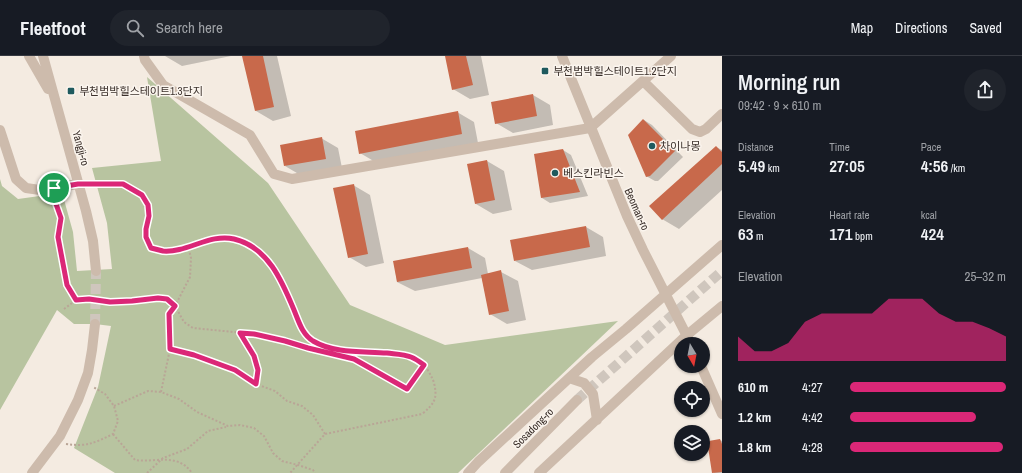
<!DOCTYPE html>
<meta charset="utf-8">
<style>
:root{--surface:#171b24;--page:#20242c;--text:#f1f3f6;--muted:#9ea1a6;--line:#363941;--accent:#db2777}
body{margin:0;font-family:"Archivo Narrow","Noto Sans KR",sans-serif;background:var(--page);color:var(--text);height:100vh;display:flex;flex-direction:column;font-size:15px;white-space:nowrap}
*{box-sizing:border-box;margin:0}
p{font-size:13px;color:var(--muted)}
.icon{flex:none;width:22px;height:22px;fill:none;stroke:currentColor;stroke-width:2;stroke-linecap:round;stroke-linejoin:round}
.map{position:relative;flex:1;overflow:hidden}
.details{display:flex;flex-direction:column;background:var(--surface);width:300px}
.details>*{flex:none}
.needle{width:26px;rotate:170deg}
.tools{position:absolute;left:674px;top:281px;display:grid;gap:8px}
.tools a{display:grid;place-items:center;width:36px;height:36px;border-radius:50%;background:var(--surface);box-shadow:0 1px 3px #0004;font-size:20px}
.pin{position:absolute;display:grid;place-items:center;width:34px;height:34px;color:#fff;margin:-17px;border:2px solid #fff;border-radius:50%;box-shadow:0 1px 4px #0007}
.round{display:grid;place-items:center;flex:none;width:42px;height:42px;border-radius:21px;background:var(--page)}
.headline{display:flex;align-items:center;justify-content:space-between;height:68px;padding:0 16px}
h1{font-size:22px;font-weight:600;line-height:30px}
.metrics{display:grid;grid-template-columns:repeat(3,1fr);gap:6px;height:68px;padding:4px 16px}
.metrics div{display:grid;align-content:center}
.metrics b{font-size:17px;font-weight:600}
.metrics small{font-size:11px;font-weight:400}
.metrics p{font-size:11px}
.chart{height:112px;padding:8px 16px}
.chart p{display:flex;justify-content:space-between}
.chart svg{width:100%;height:72px;margin-top:4px;fill:var(--accent);opacity:.7}
ul{padding:0 16px;list-style:none;font-size:13px}
li{display:grid;grid-template-columns:64px 48px 1fr;align-items:center;height:30px}
li i{height:10px;border-radius:5px;background:var(--accent)}
header{display:flex;align-items:center;gap:24px;box-sizing:border-box;height:56px;padding:0 20px;background:var(--surface);border-bottom:1px solid var(--line)}
header strong{font-size:19px}
nav{display:flex;gap:22px;margin-inline-start:auto;font-size:14px}
.search{width:280px;height:36px;background:var(--page);display:flex;align-items:center;gap:10px;box-sizing:border-box;padding:0 14px;border-radius:22px;color:var(--muted);font-size:15px}
main{display:flex;flex:1;min-height:0}
.map>svg:first-child{display:block}
</style>
<header>
<strong>Fleetfoot</strong>
<div class="search"><svg class="icon" aria-label="search" viewBox="0 0 24 24"><circle cx="10" cy="10" r="6"/><path d="M15 15l6 6"/></svg>Search here</div>
<nav><a>Map</a><a>Directions</a><a>Saved</a></nav>
</header>
<main>
<div class="map">
<svg width="722" height="417" viewBox="0 0 722 417">
<rect width="100%" height="100%" fill="#f4ebe1"/>
<!-- green -->
<path fill="#b8c4a0" d="M147 21 268 127 350 249 445 289 618 265 458 417H115L74 392 98 331 111 270 95 268H74L57 254 0 354V123L2 130 18 143 47 139 63 140 73 176 77 215 112 213 107 167 92 112 161 105Z"/>
<!-- shadow -->
<path fill="#0003" d="M165 0H231L182 10Z
M243 0H277L291 60 273 65 256 55Z
M446 0H481L489 39 470 43 453 33Z
M533 39 550 49 553 69 513 77 496 67Z
M457 56 474 66 478 87 377 107 360 97Z
M644 64 652 69 683 101 658 125H655L646 120Z
M321 82 338 92 342 112 302 120 285 110Z
M716 91 722 94V134L679 173 662 163Z
M563 94 571 99 588 140 550 147 542 142Z
M487 105 504 115 512 154 493 158 476 148Z
M353 129 370 139 384 207 366 211 349 201Z
M586 171 603 181 606 200 532 214 515 205Z
M468 192 485 202 488 218 501 216 518 225 526 264 507 268 490 258 482 222 415 235 397 226 394 206Z
M720 384 722 385V417H714L709 394 705 391Z"/>
<!-- building -->
<path fill="#c8694b" d="M242 0H263L274 51 255 55Z
M445 0H466L473 29 452 34Z
M533 38 537 60 495 68 491 46Z
M458 55 462 78 359 98 355 75Z
M643 63 675 95 650 120 646 121 628 79Z
M322 81 326 103 284 110 280 89Z
M716 90 722 96V108L662 164 649 150Z
M563 93 580 136 541 142 534 98Z
M487 104 495 144 475 148 467 108Z
M354 128 368 198 348 202 333 132Z
M586 170 590 191 514 205 510 184Z
M468 191 472 212 397 226 393 205Z
M501 214 509 255 489 259 481 219Z
M720 383 722 388V416L712 417 708 391 704 392 703 386Z"/>
<g fill="none" stroke-linecap="round" stroke-linejoin="round">
<!-- tertiary-tunnel -->
<path stroke="#cfc6bd" stroke-width="10" stroke-dasharray="10 5" stroke-linecap="butt" d="M95 268 96 215
M577 344 722 215"/>
<!-- path -->
<path stroke="#b9a596" stroke-width="2" stroke-dasharray="2 2" stroke-linecap="butt" d="M89 128H123L142 139 148 149 149 160 146 173V181L151 192C155 193 159 194 163 195 187 197 210 177 234 183 268 191 282 226 294 254 299 265 302 278 313 285 324 291 339 295 351 296 377 298 413 290 429 316 431 320 433 323 434 327 438 343 434 348 422 358L325 378 290 417
M55 141 61 162 58 181 67 229 76 244
M64 253 76 244 89 243 110 246 132 245 158 242 167 243 175 250 184 266 193 272 254 278 354 303 407 333 424 309
M240 277 254 300 258 314 256 328
M170 293 194 299 235 314 256 328 275 335 287 345 302 350 313 359 325 378
M161 336 170 293 169 258 175 250 190 221 191 202 188 190
M114 350 148 335 161 336 179 343 197 356 228 370 240 369 254 372 264 380 273 397 282 405 298 409 313 414 315 417
M113 378 135 404C156 407 177 396 192 417
M66 388C87 391 94 387 113 378L118 365 114 350 105 338 93 331
M147 417 163 402 187 393 208 375 226 371"/>
<!-- minor -->
<path stroke="#cdbbac" stroke-width="10" d="M144 0 145 4 163 29 250 79 274 118 292 123 590 72 671 0
M643 25 692 73 700 76 706 73 722 58
M0 74 16 123 26 132 40 134 78 128"/>
<!-- tertiary -->
<path stroke="#cdbbac" stroke-width="10" d="M29 0 48 33
M43 0 86 155 93 185 96 215
M562 0 627 160 643 194 691 288
M701 310 722 358
M569 322 584 327 593 338 597 364
M32 417 60 380 78 344 88 317 92 294 95 268
M468 417 478 406 592 301 626 273 722 189
M505 417 577 344
M539 417 687 279 722 250"/>
</g>
<g fill="none" stroke-linecap="round" stroke-linejoin="round">
<defs>
<path id="route" d="M78 128H123L142 139 148 149 149 160 146 173V181L151 192C155 193 159 194 163 195 187 197 210 177 234 183 268 191 282 225 294 254 299 266 302 278 313 285 335 298 363 295 387 297 395 298 404 298 411 301 416 303 420 306 424 309L407 333 354 303 308 292 285 285 254 278 240 277 254 300 258 314 256 328 235 314 194 299 170 293 169 258 175 250 167 243 158 242 132 245 110 246 89 243 76 244 67 229 58 181 61 162 55 145 54 132Z"/>
</defs>
<!-- route casing -->
<use href="#route" stroke="#fff" stroke-width="8"/>
<!-- route -->
<use href="#route" stroke="#db2777" stroke-width="5"/>
</g>
<!-- markers -->
<g fill="#1f5a5e" stroke="#fbf5ee" stroke-width="1.5">
<rect x="541" y="11" width="8" height="8" rx="2"/>
<rect x="67" y="31" width="8" height="8" rx="2"/>
<circle cx="652" cy="90" r="4"/>
<circle cx="555" cy="117" r="4"/>
</g>
<g text-anchor="middle" dominant-baseline="central" stroke-width="3" stroke-linejoin="round" paint-order="stroke">
<!-- poi labels -->
<g font-size="11" fill="#3b302b" stroke="#fbf5ee" text-anchor="start">
<text x="553" y="15">부천범박힐스테이트1.2단지</text>
<text x="79" y="35">부천범박힐스테이트1.3단지</text>
<text x="660" y="90">차이나몽</text>
<text x="563" y="117">베스킨라빈스</text>
</g>
<!-- street labels -->
<g font-size="11" fill="#3b302b" stroke="#fbf5ee">
<text transform="translate(81 92) rotate(75)">Yangji-ro</text>
<text transform="translate(637 153) rotate(66)">Beoman-ro</text>
<text transform="translate(533 372) rotate(-45)">Sosadong-ro</text>
</g>
</g>
</svg>
<div class="tools">
<a><svg class="needle" viewBox="-14 -14 28 28"><path d="M0-13l5 13h-10z" fill="#e53935"/><path d="M0 13l5-13h-10z" fill="#9ea1a6"/></svg></a>
<a><svg class="icon" aria-label="locate" viewBox="0 0 24 24"><circle cx="12" cy="12" r="6"/><path d="M12 2v4M12 18v4M2 12h4M18 12h4"/></svg></a>
<a><svg class="icon" aria-label="layers" viewBox="0 0 24 24"><path d="M12 4l9 5-9 5-9-5zM3 14l9 5 9-5"/></svg></a>
</div>
<div class="pin" style="left:54px;top:132px;background:#1e9e55"><svg class="icon" aria-label="arrive" viewBox="0 0 24 24"><path d="M6 21V4h12l-3 4 3 4H6"/></svg></div>
</div>
<section class="details">
<div class="headline"><div><h1>Morning run</h1><p>09:42 · 9 × 610 m</p></div><a class="round"><svg class="icon" aria-label="share" viewBox="0 0 24 24"><path d="M12 15V3M7 8l5-5 5 5M5 13v7h14v-7"/></svg></a></div>
<div class="metrics">
<div><p>Distance</p><b>5.49<small> km</small></b></div>
<div><p>Time</p><b>27:05</b></div>
<div><p>Pace</p><b>4:56<small> /km</small></b></div>
</div>
<div class="metrics">
<div><p>Elevation</p><b>63<small> m</small></b></div>
<div><p>Heart rate</p><b>171<small> bpm</small></b></div>
<div><p>kcal</p><b>424</b></div>
</div>
<div class="chart"><p><span>Elevation</span>25–32 m</p>
<svg viewBox="0 0 160 44" preserveAspectRatio="none"><path d="M0 44V29L10 38L20 38L30 33L40 20L50 15L60 15L70 15L80 15L90 6L100 6L110 6L120 15L130 20L140 20L150 24L160 29V44z"/></svg>
</div>
<ul>
<li><b>610 m</b>4:27<i style="width:100%"></i></li>
<li><b>1.2 km</b>4:42<i style="width:81%"></i></li>
<li><b>1.8 km</b>4:28<i style="width:98%"></i></li>
</ul>
</section>
</main>
